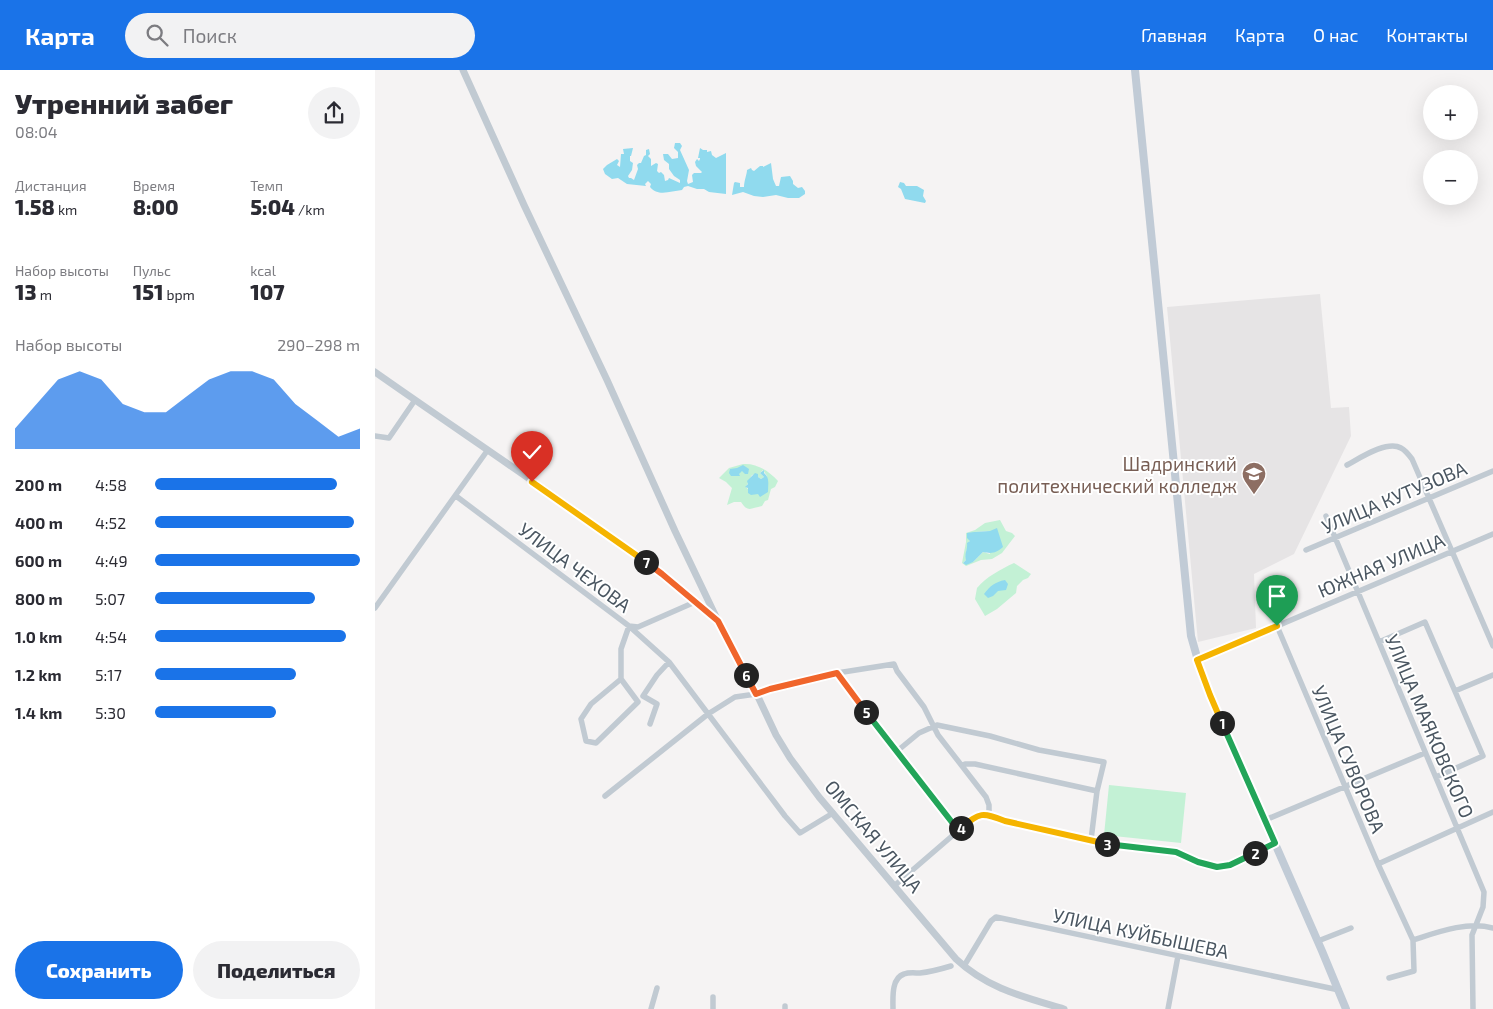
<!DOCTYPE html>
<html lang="ru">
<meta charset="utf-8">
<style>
:root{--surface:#fff;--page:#f2f2f3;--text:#2b2b33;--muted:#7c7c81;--accent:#1a73e8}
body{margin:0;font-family:"Exo 2",sans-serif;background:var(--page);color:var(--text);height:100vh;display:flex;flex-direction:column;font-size:19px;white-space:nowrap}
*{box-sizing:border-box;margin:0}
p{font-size:16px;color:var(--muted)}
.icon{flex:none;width:28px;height:28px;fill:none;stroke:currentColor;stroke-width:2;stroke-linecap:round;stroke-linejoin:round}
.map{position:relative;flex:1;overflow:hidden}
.sheet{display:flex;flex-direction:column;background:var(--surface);width:375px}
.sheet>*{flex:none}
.buttons{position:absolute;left:1048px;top:15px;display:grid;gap:10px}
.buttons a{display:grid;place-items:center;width:55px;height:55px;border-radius:50%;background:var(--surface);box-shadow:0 5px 20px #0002;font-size:25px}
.pin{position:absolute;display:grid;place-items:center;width:42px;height:42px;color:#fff;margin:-51px -21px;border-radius:50% 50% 50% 0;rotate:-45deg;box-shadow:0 0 5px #0007}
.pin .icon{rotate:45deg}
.km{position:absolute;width:25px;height:25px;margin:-12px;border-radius:50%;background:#222;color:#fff;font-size:14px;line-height:25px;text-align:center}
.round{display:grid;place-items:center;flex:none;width:52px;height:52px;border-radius:26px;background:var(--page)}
.head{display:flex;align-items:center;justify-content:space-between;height:85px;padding:0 15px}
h1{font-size:28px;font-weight:800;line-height:38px}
.stats{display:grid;grid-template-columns:repeat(3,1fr);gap:8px;height:85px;padding:5px 15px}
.stats div{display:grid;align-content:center}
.stats b{font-size:21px;font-weight:800}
.stats small{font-size:14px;font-weight:400}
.stats p{font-size:14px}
.chart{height:140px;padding:10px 15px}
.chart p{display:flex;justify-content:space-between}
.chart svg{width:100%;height:90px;margin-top:5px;fill:var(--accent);opacity:.7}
.primary-button{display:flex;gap:10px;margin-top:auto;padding:10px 15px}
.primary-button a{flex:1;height:58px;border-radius:30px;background:var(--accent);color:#fff;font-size:20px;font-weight:800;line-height:58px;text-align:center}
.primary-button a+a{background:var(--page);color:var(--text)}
ul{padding:0 15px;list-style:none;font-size:16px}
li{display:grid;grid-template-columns:80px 60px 1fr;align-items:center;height:38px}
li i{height:12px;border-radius:6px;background:var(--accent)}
header{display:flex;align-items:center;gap:30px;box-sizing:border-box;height:70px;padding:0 25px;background:var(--accent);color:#fff}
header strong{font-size:24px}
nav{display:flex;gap:28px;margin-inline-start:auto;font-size:18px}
.search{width:350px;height:45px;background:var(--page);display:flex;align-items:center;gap:12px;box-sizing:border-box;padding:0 18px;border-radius:28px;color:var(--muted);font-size:19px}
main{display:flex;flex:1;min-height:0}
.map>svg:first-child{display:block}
</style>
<header>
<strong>Карта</strong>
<div class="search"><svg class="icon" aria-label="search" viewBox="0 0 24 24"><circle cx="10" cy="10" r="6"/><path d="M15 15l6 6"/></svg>Поиск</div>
<nav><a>Главная</a><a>Карта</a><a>О нас</a><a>Контакты</a></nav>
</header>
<main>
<section class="sheet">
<div class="head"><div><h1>Утренний забег</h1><p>08:04</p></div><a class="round"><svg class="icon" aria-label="share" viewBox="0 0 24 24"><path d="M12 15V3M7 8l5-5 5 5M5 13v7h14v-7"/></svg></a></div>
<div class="stats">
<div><p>Дистанция</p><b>1.58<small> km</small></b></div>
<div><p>Время</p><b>8:00</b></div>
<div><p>Темп</p><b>5:04<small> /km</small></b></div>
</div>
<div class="stats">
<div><p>Набор высоты</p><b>13<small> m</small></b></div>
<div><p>Пульс</p><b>151<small> bpm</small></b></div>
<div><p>kcal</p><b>107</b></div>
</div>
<div class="chart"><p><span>Набор высоты</span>290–298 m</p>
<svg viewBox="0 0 160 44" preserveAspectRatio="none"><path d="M0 44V34L10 22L20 10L30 6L40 10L50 22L60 26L70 26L80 18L90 10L100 6L110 6L120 10L130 22L140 30L150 38L160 34V44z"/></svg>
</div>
<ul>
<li><b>200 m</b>4:58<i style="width:89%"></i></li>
<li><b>400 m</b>4:52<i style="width:97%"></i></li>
<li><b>600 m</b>4:49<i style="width:100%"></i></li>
<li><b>800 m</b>5:07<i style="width:78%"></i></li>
<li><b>1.0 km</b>4:54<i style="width:93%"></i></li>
<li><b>1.2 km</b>5:17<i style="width:69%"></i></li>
<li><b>1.4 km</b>5:30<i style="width:59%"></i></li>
</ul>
<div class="primary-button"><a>Сохранить</a><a>Поделиться</a></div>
</section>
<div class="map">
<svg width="1118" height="939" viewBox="0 0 1118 939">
<rect width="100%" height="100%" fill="#f5f3f3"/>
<!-- education -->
<path fill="#e6e4e5" d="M945 224 956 338 974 337 976 366 919 484 879 504 881 558 823 572 792 237Z"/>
<!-- green -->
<path fill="#c3f1d5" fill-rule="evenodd" d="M368 394C382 393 394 401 403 411L400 417 396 419 393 430 390 431 387 436C376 438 373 443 366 432H359L352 435 357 418 351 412 344 408 354 398ZM388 400 392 406V417L378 424 371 417 377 405 383 404V407L386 409 389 407 385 403Z
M625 450 631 461 637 463 640 466 627 483 617 489 606 490 591 496 587 493 591 472V463L600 460 610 453ZM616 461 615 484 608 482 598 492 588 493 591 490C590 480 595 470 599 462Z
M639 493 656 504 653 508 648 510 642 516 641 523 622 539 610 546 600 529 602 518C611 507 626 499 639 493Z
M734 715 811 723 806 773 729 765Z"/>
<!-- water -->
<path fill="#90daee" d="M300 73H305L307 76 305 80 314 100 312 111 313 114 318 112 317 105 319 103H326L327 102 321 96 320 92 322 89 324 91 325 89V88H323L325 78 328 80H332V82L336 81 337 85 341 88 351 83V124L334 122 329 119H322L313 116 309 117 307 120C296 121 283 127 275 117L276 114 273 111 270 114 271 116 252 114 243 108 237 109 230 104 228 99 232 95 242 89 244 91 242 95 245 97 246 84H249L248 79 258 78 256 86H255V91L258 93 257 100 253 106 254 108H256L259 110 263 99 262 95 264 93H266L269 86 271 85V80L274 79 275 84 273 86 276 89V96L281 93 283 94 282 101 284 103 286 102 289 105 290 111 293 110 294 108 305 113V110L299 106 294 99V94L289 90 288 84H293L297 89 303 88V82L299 78Z
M396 93 398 109 401 116H404L406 107 415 106 418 111V114L423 118 427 117 430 121V124L424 128H413L401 125 388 127 379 126 368 122 357 125 359 113 360 112 365 113V117H369C369 111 372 104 372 100L376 98 377 100 379 101 385 96H388V97Z
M525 112 529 113 531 116H542L549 120 548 126 551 131 550 133 530 129 526 119 523 117Z
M368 395 374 399 373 404H370L367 401 364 404 365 406H356L354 403 355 399 362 398Z
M389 400V403C395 408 393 414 393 422L385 427 383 424 376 425 373 423V418L370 417 373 414 372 411 380 403 383 404V407L386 409 389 407 385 403Z
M622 458 628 477C621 483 617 484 608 482L598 492 591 495 588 493 591 490C589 484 593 479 592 473L595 471 592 468V463L599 462 615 461Z
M630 510 633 514 631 520 623 521 618 526 613 528 609 524C615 516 620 512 630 510Z"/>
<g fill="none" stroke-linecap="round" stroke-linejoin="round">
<!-- minor -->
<path stroke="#c1cad2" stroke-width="5.5" d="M0 366 14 368 40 330
M972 395C985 388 1012 370 1026 378 1030 380 1034 385 1037 389L1118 576
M81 426 254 556 263 557 320 532
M951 446 1109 822 1108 837 1097 865 1098 939
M931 480 1118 401
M888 517 902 556 1003 794 1038 870
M0 538 112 381
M1004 572 1050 552 1108 686 1061 707
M822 590 1118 464
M462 603 521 682 583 760
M246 609 216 634 206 649 211 671 221 673 263 632 246 609V579L254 556 294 592 410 746 425 763 458 743
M1080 621 1118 605
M275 654 282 634 268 626 282 605 294 592
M521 682 544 663 562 655 615 666 664 680 729 692 722 721 716 770
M587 696 590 694H600L722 721
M230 726 333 644 360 627 381 624 395 619 462 603 519 594 522 601 549 637 563 665 611 727 614 735V745
M890 750 1050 683
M1003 794 1118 742
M519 816 591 754C607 742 612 744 630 751L730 774 751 778 801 782 823 792 842 797 855 795 900 773
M943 871 976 858
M589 896 616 851 621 847 964 920
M1014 908 1039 901 1038 870C1063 862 1092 851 1118 858
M338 927V939
M276 939 282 918
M410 939V936
M518 939C518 929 516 908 529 904 534 902 540 903 545 903 555 902 566 899 576 896
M793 939 803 886"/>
<!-- tertiary -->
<path stroke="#c1cad2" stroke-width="7" d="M88 0 149 135 232 310 300 461 343 551 377 614 401 665 415 688 444 727 581 889C613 919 649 927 689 939
M0 302C115 383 234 459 341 549"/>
<!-- secondary -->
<path stroke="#c1cbd6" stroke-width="8" d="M760 0 816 566 828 608 835 625 947 881 971 939"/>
</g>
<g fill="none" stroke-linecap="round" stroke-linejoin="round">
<defs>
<path id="split-1" d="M847 653 835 625 822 590 902 556"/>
<path id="split-2" d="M847 653 900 773 880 783"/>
<path id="split-3" d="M732 774 801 782 823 792 842 797 855 795 880 783"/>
<path id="split-4" d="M586 758C605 742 607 742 630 751L732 774"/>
<path id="split-5" d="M491 642 583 760 586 758"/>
<path id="split-6" d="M371 605 381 624 395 619 462 603 491 642"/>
<path id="split-7" d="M271 492 287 504 343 551 371 605"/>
<path id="split-8" d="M157 412 271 492"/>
</defs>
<!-- split-1 casing -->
<use href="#split-1" stroke="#fff" stroke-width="10"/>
<!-- split-2 casing -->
<use href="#split-2" stroke="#fff" stroke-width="10"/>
<!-- split-3 casing -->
<use href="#split-3" stroke="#fff" stroke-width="10"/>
<!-- split-4 casing -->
<use href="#split-4" stroke="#fff" stroke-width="10"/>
<!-- split-5 casing -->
<use href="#split-5" stroke="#fff" stroke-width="10"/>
<!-- split-6 casing -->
<use href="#split-6" stroke="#fff" stroke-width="10"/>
<!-- split-7 casing -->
<use href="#split-7" stroke="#fff" stroke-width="10"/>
<!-- split-8 casing -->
<use href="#split-8" stroke="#fff" stroke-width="10"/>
<!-- split-1 -->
<use href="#split-1" stroke="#f5b400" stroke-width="6"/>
<!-- split-2 -->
<use href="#split-2" stroke="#22a559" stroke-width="6"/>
<!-- split-3 -->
<use href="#split-3" stroke="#22a559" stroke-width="6"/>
<!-- split-4 -->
<use href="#split-4" stroke="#f5b400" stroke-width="6"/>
<!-- split-5 -->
<use href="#split-5" stroke="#22a559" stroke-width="6"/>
<!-- split-6 -->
<use href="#split-6" stroke="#f0652b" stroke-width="6"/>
<!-- split-7 -->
<use href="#split-7" stroke="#f0652b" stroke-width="6"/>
<!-- split-8 -->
<use href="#split-8" stroke="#f5b400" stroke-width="6"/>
</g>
<!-- icons -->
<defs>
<symbol id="university-pin" viewBox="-11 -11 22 30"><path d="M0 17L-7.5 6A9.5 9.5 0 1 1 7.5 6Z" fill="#8d6e63" stroke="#fff"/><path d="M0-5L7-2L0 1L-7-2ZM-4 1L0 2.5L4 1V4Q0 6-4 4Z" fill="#fff"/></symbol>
</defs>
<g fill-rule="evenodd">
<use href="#university-pin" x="865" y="390" width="28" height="38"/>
</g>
<g text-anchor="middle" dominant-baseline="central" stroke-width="4" stroke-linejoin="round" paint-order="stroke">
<!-- education labels -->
<g font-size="19" fill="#785e54" stroke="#fff" text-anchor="end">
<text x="862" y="393">Шадринский<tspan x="862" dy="22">политехнический колледж</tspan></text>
</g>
<!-- street labels -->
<g font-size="19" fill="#4a5661" stroke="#fff">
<text transform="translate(1019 427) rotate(-23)">УЛИЦА КУТУЗОВА</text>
<text transform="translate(1006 495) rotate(-23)">ЮЖНАЯ УЛИЦА</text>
<text transform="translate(200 497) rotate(37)">УЛИЦА ЧЕХОВА</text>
<text transform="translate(1055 656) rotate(67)">УЛИЦА МАЯКОВСКОГО</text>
<text transform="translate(974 689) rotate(67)">УЛИЦА СУВОРОВА</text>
<text transform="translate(499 766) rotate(50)">ОМСКАЯ УЛИЦА</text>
<text transform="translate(766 863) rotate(12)">УЛИЦА КУЙБЫШЕВА</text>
</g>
</g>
</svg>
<div class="buttons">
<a>+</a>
<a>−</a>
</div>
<div class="pin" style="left:902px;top:556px;background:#1e9e55"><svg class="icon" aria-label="arrive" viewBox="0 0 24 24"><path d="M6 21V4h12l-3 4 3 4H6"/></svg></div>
<div class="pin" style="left:157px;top:412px;background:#d93025"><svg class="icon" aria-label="check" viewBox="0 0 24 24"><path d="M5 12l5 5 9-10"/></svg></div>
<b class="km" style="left:847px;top:653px">1</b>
<b class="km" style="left:880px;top:783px">2</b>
<b class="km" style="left:732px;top:774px">3</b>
<b class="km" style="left:586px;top:758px">4</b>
<b class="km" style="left:491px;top:642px">5</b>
<b class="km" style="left:371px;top:605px">6</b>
<b class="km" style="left:271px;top:492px">7</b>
</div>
</main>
